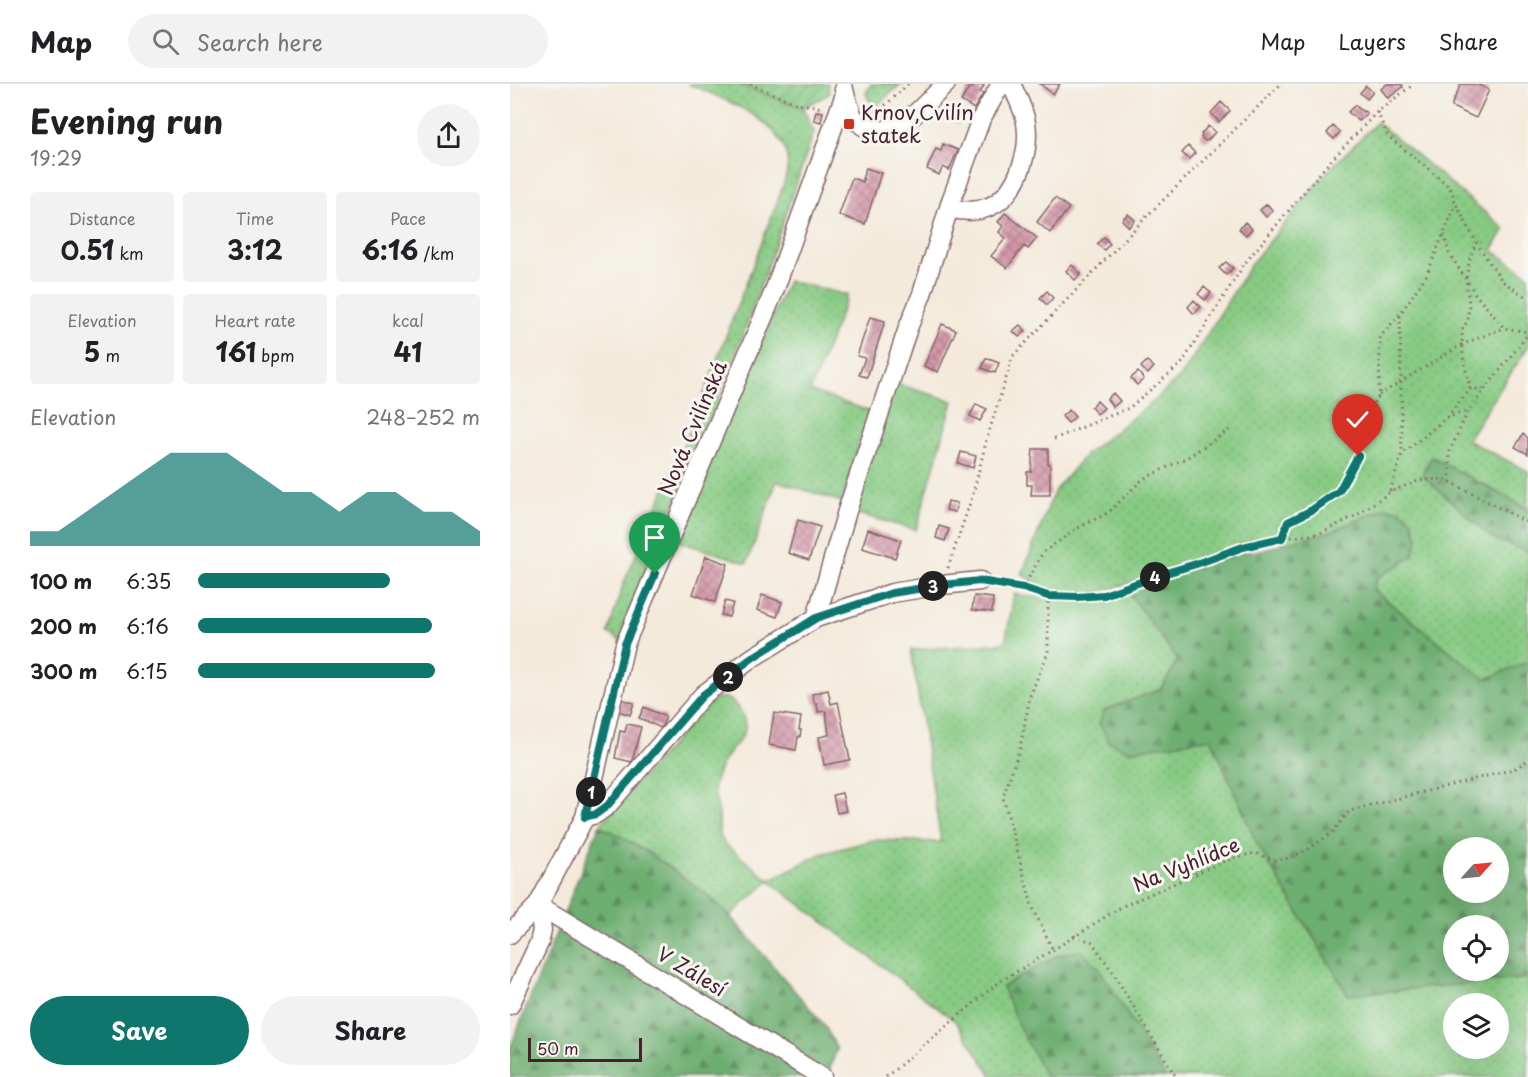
<!DOCTYPE html>
<meta charset="utf-8">
<style>
:root{--surface:#fff;--page:#f2f2f2;--text:#202124;--muted:#757577;--line:#e0e0e0;--accent:#0f766e}
body{margin:0;font-family:"Playpen Sans",sans-serif;background:var(--page);color:var(--text);height:100vh;display:flex;flex-direction:column;font-size:22px;white-space:nowrap}
*{box-sizing:border-box;margin:0}
p{font-size:20px;color:var(--muted)}
.icon{flex:none;width:33px;height:33px;fill:none;stroke:currentColor;stroke-width:2;stroke-linecap:round;stroke-linejoin:round}
.map{position:relative;flex:1;overflow:hidden}
.details{display:flex;flex-direction:column;background:var(--surface);width:510px}
.details>*{flex:none}
.needle{width:39px;rotate:63deg}
.fabs{position:absolute;left:933px;top:753px;display:grid;gap:12px}
.fabs a{display:grid;place-items:center;width:66px;height:66px;border-radius:50%;background:var(--surface);box-shadow:0 6px 24px #0002;font-size:30px}
.scale{position:absolute;left:18px;bottom:15px;width:114px;box-sizing:border-box;padding-left:6px;border:3px solid #4a1f2b;border-top:0;font-size:16px;line-height:21px;white-space:nowrap;color:#4a1f2b;-webkit-text-stroke:4px #f6f6f2;paint-order:stroke}
.pin{position:absolute;display:grid;place-items:center;width:51px;height:51px;color:#fff;margin:-62px -26px;border-radius:50% 50% 50% 0;rotate:-45deg;box-shadow:0 0 6px #0007}
.pin .icon{rotate:45deg}
.km{position:absolute;width:30px;height:30px;margin:-15px;border-radius:50%;background:#222;color:#fff;font-size:16px;line-height:30px;text-align:center}
.round{display:grid;place-items:center;flex:none;width:63px;height:63px;border-radius:32px;background:var(--page)}
.headline{display:flex;align-items:center;justify-content:space-between;height:102px;padding:0 30px}
h1{font-size:33px;font-weight:700;line-height:45px}
.metrics{display:grid;grid-template-columns:repeat(3,1fr);gap:9px;height:102px;padding:6px 30px}
.metrics div{display:grid;align-content:center;border-radius:6px;background:var(--page);text-align:center}
.metrics b{font-size:26px;font-weight:700}
.metrics small{font-size:16px;font-weight:400}
.metrics p{font-size:16px}
.chart{height:168px;padding:12px 30px}
.chart p{display:flex;justify-content:space-between}
.chart svg{width:100%;height:108px;margin-top:6px;fill:var(--accent);opacity:.7}
.action{display:flex;gap:12px;margin-top:auto;padding:12px 30px}
.action a{flex:1;height:69px;border-radius:36px;background:var(--accent);color:#fff;font-size:24px;font-weight:700;line-height:69px;text-align:center}
.action a+a{background:var(--page);color:var(--text)}
ul{padding:0 30px;list-style:none;font-size:20px}
li{display:grid;grid-template-columns:96px 72px 1fr;align-items:center;height:45px}
li i{height:15px;border-radius:8px;background:var(--accent)}
header{display:flex;align-items:center;gap:36px;box-sizing:border-box;height:84px;padding:0 30px;background:var(--surface);border-bottom:2px solid var(--line)}
header strong{font-size:28px}
nav{display:flex;gap:33px;margin-inline-start:auto;font-size:21px}
.search{width:420px;height:54px;background:var(--page);display:flex;align-items:center;gap:15px;box-sizing:border-box;padding:0 21px;border-radius:33px;color:var(--muted);font-size:22px}
main{display:flex;flex:1;min-height:0}
.map>svg:first-child{display:block}
</style>
<header>
<strong>Map</strong>
<div class="search"><svg class="icon" aria-label="search" viewBox="0 0 24 24"><circle cx="10" cy="10" r="6"/><path d="M15 15l6 6"/></svg>Search here</div>
<nav><a>Map</a><a>Layers</a><a>Share</a></nav>
</header>
<main>
<section class="details">
<div class="headline"><div><h1>Evening run</h1><p>19:29</p></div><a class="round"><svg class="icon" aria-label="share" viewBox="0 0 24 24"><path d="M12 15V3M7 8l5-5 5 5M5 13v7h14v-7"/></svg></a></div>
<div class="metrics">
<div><p>Distance</p><b>0.51<small> km</small></b></div>
<div><p>Time</p><b>3:12</b></div>
<div><p>Pace</p><b>6:16<small> /km</small></b></div>
</div>
<div class="metrics">
<div><p>Elevation</p><b>5<small> m</small></b></div>
<div><p>Heart rate</p><b>161<small> bpm</small></b></div>
<div><p>kcal</p><b>41</b></div>
</div>
<div class="chart"><p><span>Elevation</span>248–252 m</p>
<svg viewBox="0 0 160 44" preserveAspectRatio="none"><path d="M0 44V38L10 38L20 30L30 22L40 14L50 6L60 6L70 6L80 14L90 22L100 22L110 30L120 22L130 22L140 30L150 30L160 38V44z"/></svg>
</div>
<ul>
<li><b>100 m</b>6:35<i style="width:68%"></i></li>
<li><b>200 m</b>6:16<i style="width:83%"></i></li>
<li><b>300 m</b>6:15<i style="width:84%"></i></li>
</ul>
<div class="action"><a>Save</a><a>Share</a></div>
</section>
<div class="map">
<svg width="1018" height="993" viewBox="0 0 1018 993">
<defs>
<pattern id="grass-dots" width="8" height="8" patternUnits="userSpaceOnUse" patternTransform="scale(1.5)"><rect width="8" height="8" fill="#87ca83"/><path d="M2 2h.1M6 6h.1" fill="none" stroke="#76ad71" stroke-width="1.8" stroke-linecap="round"/></pattern>
<pattern id="forest-firs" width="22" height="20" patternUnits="userSpaceOnUse" patternTransform="scale(1.5)"><rect width="22" height="20" fill="#6dae71"/><path d="M5 1l3.5 6h-7zM16 11l3.5 6h-7z" fill="#5c8d5d"/></pattern>
<pattern id="garden-furrows" width="10" height="10" patternUnits="userSpaceOnUse" patternTransform="scale(1.5)"><rect width="10" height="10" fill="#87ca83"/><path d="M-1 1l2-2M0 10L10 0M9 11l2-2" fill="none" stroke="#76ad71"/></pattern>
<pattern id="building-cross-hatch" width="8" height="8" patternUnits="userSpaceOnUse" patternTransform="scale(1.5)"><rect width="8" height="8" fill="#d397a9"/><path d="M0 0l8 8M0 8l8-8" fill="none" stroke="#ad7b8a"/></pattern>
</defs>
<rect width="100%" height="100%" fill="#f6f6f2"/>
<filter id="ink" filterUnits="userSpaceOnUse"><feTurbulence type="fractalNoise" baseFrequency=".0167" numOctaves="2"/><feDisplacementMap in="SourceGraphic" scale="12" xChannelSelector="R" yChannelSelector="G"/><feConvolveMatrix kernelMatrix="1 2 1 2 8 2 1 2 1" color-interpolation-filters="sRGB"/></filter>
<filter id="wash" filterUnits="userSpaceOnUse"><feTurbulence type="fractalNoise" baseFrequency=".008" numOctaves="4" result="noise"/><feDisplacementMap in="SourceGraphic" scale="24" xChannelSelector="R" yChannelSelector="G"/><feGaussianBlur stdDeviation="1.35" result="paint"/><feColorMatrix in="noise" values="0 0 0 0 0 0 0 0 0 0 0 0 0 0 0 0 0 1.4 0 .05"/><feComposite in="paint" operator="in"/></filter>
<g filter="url(#wash)">
<rect width="100%" height="100%" fill="#f4eadb"/>
<!-- grass -->
<path fill="url(#grass-dots)" stroke="#687457" stroke-width="1.5" fill-rule="evenodd" d="M178 0H227L293 24 304 48 245 219 197 346 138 481 111 557 98 549 113 501 181 344 266 121C270 109 276 97 277 85 284 39 211 14 178 0Z
M361 0H391L367 21C360 20 358 16 356 9Z
M867 38 995 145 982 166 1018 191V263L957 356 1018 387V425L922 373 982 454 1018 468V578L976 596 863 505 867 494 903 472 908 454 902 436 890 426 875 424 822 447 772 460 770 449 738 458 614 501 579 510H555L532 505 512 490 545 406 577 369 640 320 672 291 741 180 817 88Z
M278 197 338 211 300 307 359 327 332 418 267 397 237 479 164 456Z
M384 299 443 317 406 446 344 429Z
M617 506 668 576 651 605 595 626 619 667 701 653 748 760 838 911 1018 894V993H483L446 938 259 797 220 832 194 808 103 748 89 742 196 622C199 620 204 615 208 614 223 610 236 632 235 645 235 653 219 668 214 676 209 684 206 693 204 702 203 711 208 720 209 729 210 741 207 751 215 760L259 796 311 770 363 756 431 758 401 566 495 559 504 510 530 514 575 518ZM944 920H988V964H944Z"/>
<!-- forest -->
<path fill="url(#forest-firs)" stroke="#5c664e" stroke-width="1.5" fill-rule="evenodd" d="M922 373 1018 425V468L982 454 913 392 914 384Z
M875 424 890 426 902 436 908 455 903 472 867 494 863 506 975 595 1018 578V894L838 911 747 760 701 654 619 667 599 658 589 639 595 626 651 605 668 576 617 506 726 469 746 467 822 447ZM944 764H988V808H944ZM944 842H988V886H944Z
M89 742 103 748 139 769 194 808 220 832 315 942 327 965 317 993H0V964Z
M571 866 590 885 655 993H536L508 941 492 903 546 872Z"/>
<!-- garden -->
<path fill="url(#garden-furrows)" stroke="#687457" stroke-width="1.5" d="M227 0H318L319 10 293 24Z"/>
<g id="blocks">
<!-- building -->
<path fill="url(#building-cross-hatch)" d="M465 0H470L474 2 470 8 473 10 464 25 451 17 460 2 463 4Z
M530 0H550L543 10Z
M877 0H891L893 3 878 14 871 5Z
M951 0H967L979 6 966 34 942 23V20Z
M856 2 863 8 857 15 850 9Z
M711 18 720 27 709 38 701 29Z
M845 21 853 28 854 27 857 29 849 37 838 28Z
M306 27 313 28 311 38 304 36Z
M444 27 451 31 447 39 440 35Z
M698 42 705 48 698 56 695 57 691 53 692 51 691 50Z
M823 42 830 48 824 55 817 49Z
M433 60 448 66 439 86 433 83 429 91 417 85 426 65 431 67Z
M678 62 685 69 679 75 672 69Z
M356 84 371 89 355 140 329 131 342 94 353 98 354 95H352Z
M545 114 559 124 540 149 527 138Z
M757 120 763 127 756 133 750 126Z
M495 129 527 154 518 165 514 162 497 184 481 172 496 154 489 148 493 142 488 138Z
M618 130 625 136 619 143 612 136Z
M735 138 742 145 736 151 729 145Z
M594 153 600 160 594 166 587 160Z
M716 178 723 184 716 191 709 184Z
M562 181 571 190 565 196 556 187Z
M694 203 701 209 695 216 688 210Z
M537 207 543 214 537 221 530 214Z
M684 216 691 223 684 230 678 223Z
M360 233 375 237 357 293 349 291 355 274 347 272Z
M432 240 446 246 428 288 414 282Z
M510 241 516 247 509 253 503 247Z
M476 274 489 279 485 289 472 284Z
M637 277 644 283 638 290 631 283Z
M628 288 634 295 627 301 621 294Z
M603 309 610 317 603 323 597 315Z
M587 317 594 324 587 330 581 323Z
M466 320 477 325 470 337 460 332Z
M559 326 565 333 558 339 552 332Z
M1013 350 1018 354V370L1005 363Z
M523 365H538V380H540V411H521L522 401H517V388H521Z
M451 368 466 372 463 384 448 379Z
M438 417 447 419 445 428 436 426Z
M288 436 310 443 299 476 278 469Z
M429 442 439 445 435 457 426 454Z
M358 445 391 456 385 474 352 464Z
M196 472 218 480 205 518 183 510Z
M252 511 272 518 267 533 247 526Z
M464 512 483 514 482 528 462 526Z
M215 517 223 519 219 533 211 531Z
M318 606 321 620 328 618 340 676 314 681 309 653 319 651 316 627 308 628 307 619 305 620 302 610Z
M111 615 124 619 120 631 108 627Z
M134 623 156 633 151 644 129 634Z
M264 629 291 633 289 646H291L290 653H288L286 666 259 661Z
M117 640 131 643 122 678 105 674 110 647 115 648Z
M332 709 336 727 327 729 323 711Z"/>
</g>
</g>
<g filter="url(#ink)">
<use href="#blocks" fill-opacity="0" stroke="#866669" stroke-width="1.5"/>
<g fill="none" stroke-linecap="round" stroke-linejoin="round">
<defs>
<path id="street" d="M334 5 335 10 343 33 353 42 374 47 405 30 436 0
M439 125C452 126 463 129 476 124 506 114 521 68 516 39 514 25 507 13 501 0
M306 534 337 427 398 244 412 210 442 114 471 35 491 0
M75 733 86 730 97 722 193 611 242 574 306 534 382 509 432 501 470 497
M28 821 312 993
M0 850 28 821 75 733 115 560 263 210 335 10
M0 921 29 859 32 846 28 821"/>
</defs>
<!-- street casing -->
<use href="#street" stroke="#866669" stroke-width="21"/>
<!-- path -->
<path stroke="#866669" stroke-width="3" stroke-dasharray="1.5 4.5" stroke-linecap="butt" d="M240 0 283 18 312 24
M365 28 377 20 398 0
M867 28 878 52 940 103 946 120 966 158 992 197 1018 214
M934 151 939 169 966 211 994 244
M890 232 892 370
M960 305 953 272 952 247 958 235 959 219 956 196 959 177 966 158
M869 311 953 260 994 244 1018 248
M937 333 960 305H975
M544 355 619 324 672 279 735 179 815 83 867 28 904 0
M940 398V366L959 326 1018 250
M880 407 892 370 936 334 959 326
M772 454 778 438 802 426 829 407 848 372 853 332 869 312 870 253 890 230 916 192 946 120
M438 484 463 410 477 354 503 272 638 131 771 0
M486 500 513 504 538 512 567 513 594 511 653 490 686 480 733 463 772 454 808 450 847 431 880 408 910 396 935 395 1018 439
M513 504 533 468 568 444 599 428 633 395 678 373 722 344
M538 512V568L520 612 510 664 493 713 522 822 543 866
M564 852 582 858 602 887 666 993
M376 993 489 898 543 866 611 823 719 775 745 769 764 776 779 774 797 766 823 748 839 727 1004 685 1018 676"/>
<!-- street -->
<use href="#street" stroke="#fff" stroke-width="18"/>
</g>
</g>
<g fill="none" stroke-linecap="round" stroke-linejoin="round" filter="url(#ink)">
<defs>
<path id="route" d="M145 490 115 560 75 733 86 730 97 722 193 611 242 574 306 534 382 509 432 501 470 497 513 504 538 512 567 513 594 511 653 490 686 480 733 463 772 454 778 438 802 426 829 407 848 372"/>
</defs>
<!-- route casing -->
<use href="#route" stroke="#fff" stroke-width="12"/>
<!-- route -->
<use href="#route" stroke="#0f766e" stroke-width="8"/>
</g>
<!-- markers -->
<rect fill="#c8321e" stroke="#f6f6f2" stroke-width="2" x="333" y="34" width="12" height="12" rx="3"/>
<g text-anchor="middle" dominant-baseline="central" stroke-width="6" stroke-linejoin="round" paint-order="stroke">
<!-- poi labels -->
<g font-size="20" fill="#4a1f2b" stroke="#f6f6f2" text-anchor="start">
<text x="351" y="28">Krnov,Cvilín<tspan x="351" dy="23">statek</tspan></text>
</g>
<!-- street labels -->
<g font-size="20" fill="#4a1f2b" stroke="#f6f6f2">
<text transform="translate(182 344) rotate(-67)">Nová Cvilínská</text>
<text transform="translate(676 780) rotate(-22)">Na Vyhlídce</text>
<text transform="translate(182 887) rotate(31)">V Zálesí</text>
</g>
</g>
</svg>
<div class="fabs">
<a><svg class="needle" viewBox="-14 -14 28 28"><path d="M0-13l5 13h-10z" fill="#e53935"/><path d="M0 13l5-13h-10z" fill="#757577"/></svg></a>
<a><svg class="icon" aria-label="locate" viewBox="0 0 24 24"><circle cx="12" cy="12" r="6"/><path d="M12 2v4M12 18v4M2 12h4M18 12h4"/></svg></a>
<a><svg class="icon" aria-label="layers" viewBox="0 0 24 24"><path d="M12 4l9 5-9 5-9-5zM3 14l9 5 9-5"/></svg></a>
</div>
<div class="scale">50 m</div>
<div class="pin" style="left:145px;top:490px;background:#1e9e55"><svg class="icon" aria-label="arrive" viewBox="0 0 24 24"><path d="M6 21V4h12l-3 4 3 4H6"/></svg></div>
<div class="pin" style="left:848px;top:372px;background:#d93025"><svg class="icon" aria-label="check" viewBox="0 0 24 24"><path d="M5 12l5 5 9-10"/></svg></div>
<b class="km" style="left:81px;top:708px">1</b>
<b class="km" style="left:218px;top:593px">2</b>
<b class="km" style="left:423px;top:502px">3</b>
<b class="km" style="left:645px;top:493px">4</b>
</div>
</main>
